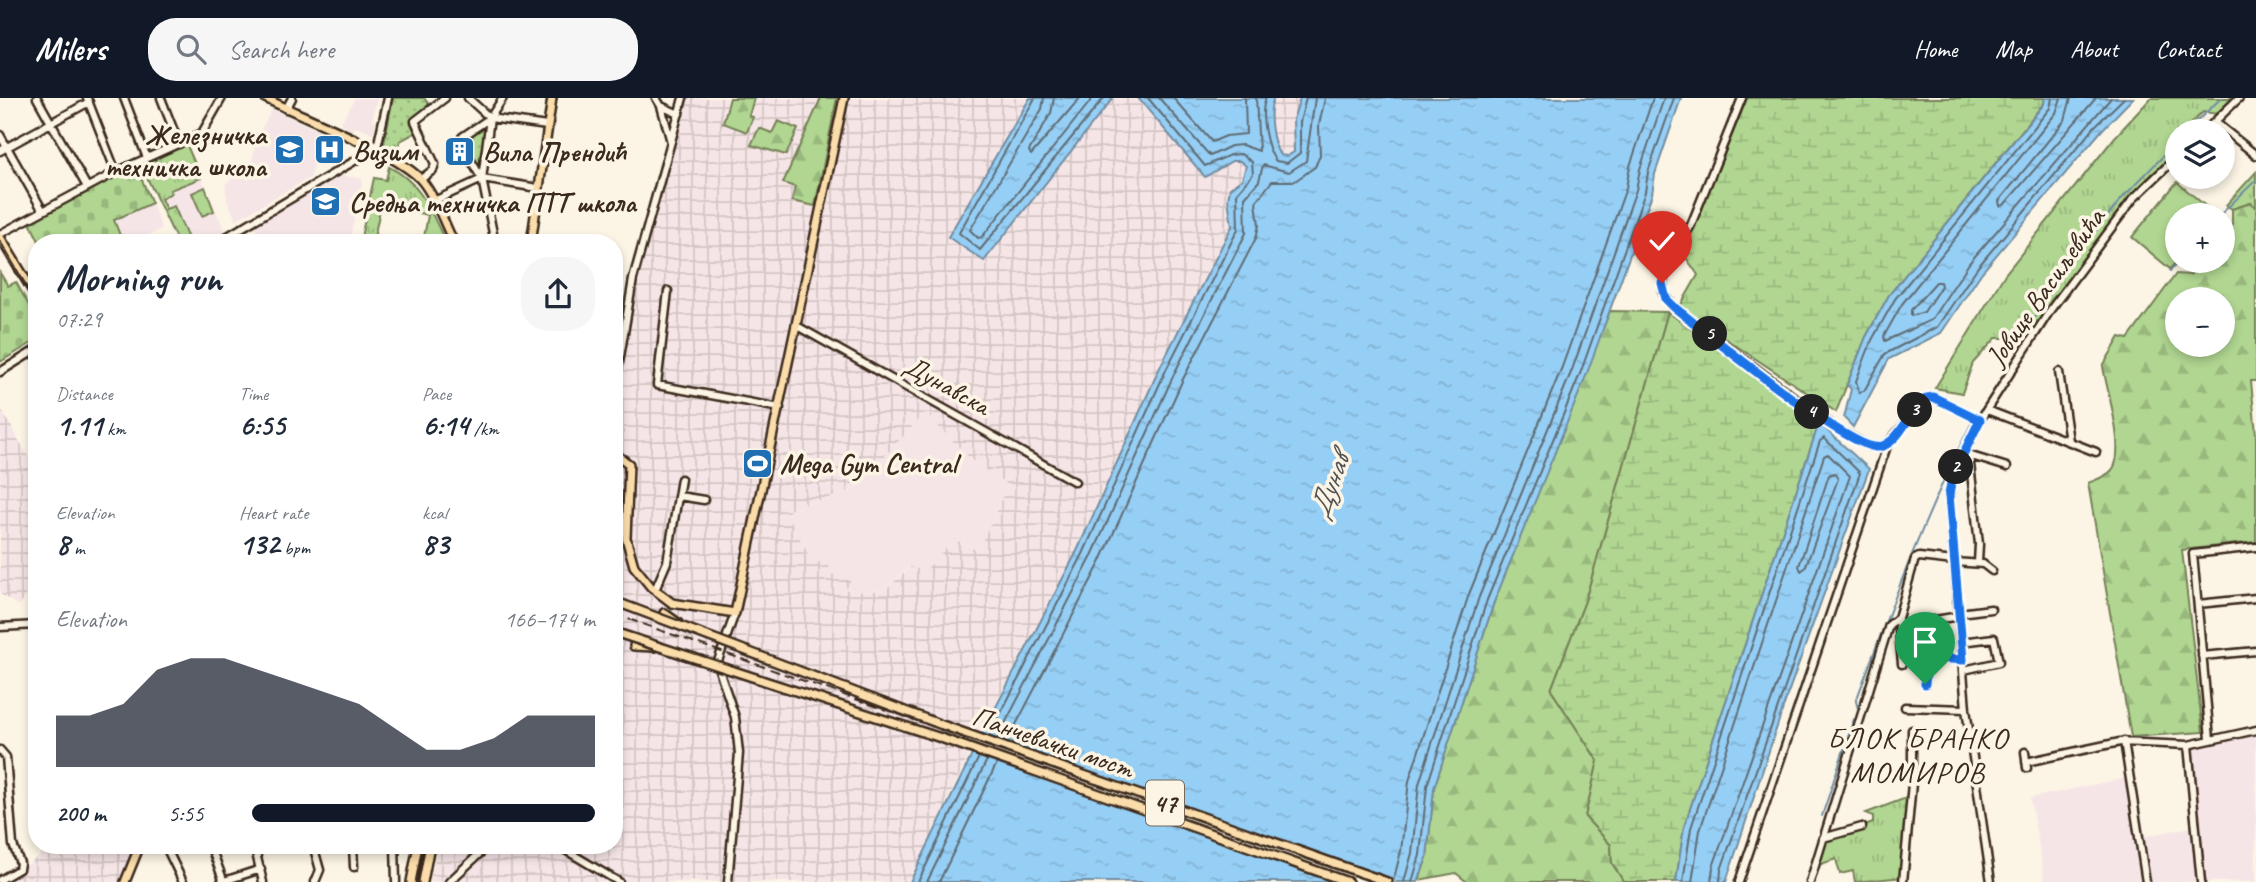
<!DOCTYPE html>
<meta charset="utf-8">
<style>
:root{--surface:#fff;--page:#f6f6f7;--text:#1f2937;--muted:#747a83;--accent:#111827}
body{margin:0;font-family:Caveat,sans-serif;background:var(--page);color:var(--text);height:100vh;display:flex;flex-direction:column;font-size:26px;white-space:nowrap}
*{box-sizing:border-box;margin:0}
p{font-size:23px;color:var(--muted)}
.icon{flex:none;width:38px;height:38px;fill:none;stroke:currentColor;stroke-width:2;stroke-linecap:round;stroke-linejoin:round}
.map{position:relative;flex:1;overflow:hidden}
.details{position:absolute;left:28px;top:136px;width:595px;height:620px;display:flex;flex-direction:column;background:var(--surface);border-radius:28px;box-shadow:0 4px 10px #0003}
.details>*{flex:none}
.buttons{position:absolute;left:2165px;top:21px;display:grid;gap:14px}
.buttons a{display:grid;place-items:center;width:70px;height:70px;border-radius:50%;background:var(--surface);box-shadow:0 4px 10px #0003;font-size:35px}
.pin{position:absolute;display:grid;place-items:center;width:60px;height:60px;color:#fff;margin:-72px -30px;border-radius:50% 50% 50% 0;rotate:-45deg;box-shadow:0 0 7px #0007}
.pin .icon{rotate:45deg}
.km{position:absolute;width:35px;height:35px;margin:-18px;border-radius:50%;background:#222;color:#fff;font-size:19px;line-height:35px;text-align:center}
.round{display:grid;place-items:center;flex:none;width:74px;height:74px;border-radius:28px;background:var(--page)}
.head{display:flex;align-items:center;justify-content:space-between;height:119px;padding:0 28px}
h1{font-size:38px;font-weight:600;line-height:52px}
.figures{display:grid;grid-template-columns:repeat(3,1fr);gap:10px;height:119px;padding:7px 28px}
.figures div{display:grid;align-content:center}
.figures b{font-size:30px;font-weight:600}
.figures small{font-size:19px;font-weight:400}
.figures p{font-size:19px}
.chart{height:196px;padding:14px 28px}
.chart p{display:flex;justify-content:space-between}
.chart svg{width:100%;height:126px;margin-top:7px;fill:var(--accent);opacity:.7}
ul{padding:0 28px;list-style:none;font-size:23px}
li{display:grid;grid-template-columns:112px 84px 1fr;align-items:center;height:52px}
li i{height:18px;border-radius:9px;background:var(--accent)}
header{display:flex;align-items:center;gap:42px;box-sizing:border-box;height:98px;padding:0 35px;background:var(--accent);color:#fff}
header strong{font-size:33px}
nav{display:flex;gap:38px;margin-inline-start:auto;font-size:24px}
.search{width:490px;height:63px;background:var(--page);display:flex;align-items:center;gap:18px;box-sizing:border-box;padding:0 24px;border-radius:28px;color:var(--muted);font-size:26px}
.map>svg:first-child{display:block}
</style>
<header>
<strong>Milers</strong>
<div class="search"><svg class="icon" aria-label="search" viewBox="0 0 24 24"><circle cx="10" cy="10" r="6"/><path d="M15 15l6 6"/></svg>Search here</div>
<nav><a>Home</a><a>Map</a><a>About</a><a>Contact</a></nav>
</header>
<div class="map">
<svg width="2256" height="784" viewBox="0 0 2256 784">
<defs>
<pattern id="industrial-grid" width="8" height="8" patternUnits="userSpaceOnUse" patternTransform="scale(1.75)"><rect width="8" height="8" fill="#f6e5e6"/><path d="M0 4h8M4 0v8" fill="none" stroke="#d4c5c5"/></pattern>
<pattern id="grass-tufts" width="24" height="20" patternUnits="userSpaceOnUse" patternTransform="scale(1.75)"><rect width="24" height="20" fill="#b0d691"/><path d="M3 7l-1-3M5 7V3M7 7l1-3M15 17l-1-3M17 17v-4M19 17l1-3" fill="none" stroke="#98b87d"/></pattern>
<pattern id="forest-firs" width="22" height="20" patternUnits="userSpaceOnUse" patternTransform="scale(1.75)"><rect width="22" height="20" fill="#b0d691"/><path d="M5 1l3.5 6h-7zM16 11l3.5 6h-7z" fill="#98b87d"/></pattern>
<pattern id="wetland-marsh" width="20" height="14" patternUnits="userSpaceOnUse" patternTransform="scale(1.75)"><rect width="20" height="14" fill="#b0d691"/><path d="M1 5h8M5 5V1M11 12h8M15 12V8" fill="none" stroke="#98b87d"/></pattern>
<pattern id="cemetery-stones" width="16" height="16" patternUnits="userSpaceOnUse" patternTransform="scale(1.75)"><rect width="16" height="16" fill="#b0d691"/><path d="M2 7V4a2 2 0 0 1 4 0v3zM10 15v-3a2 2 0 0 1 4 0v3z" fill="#98b87d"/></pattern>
<pattern id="park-dots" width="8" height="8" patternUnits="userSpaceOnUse" patternTransform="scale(1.75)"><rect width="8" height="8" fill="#b0d691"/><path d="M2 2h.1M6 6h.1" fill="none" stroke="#98b87d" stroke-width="1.8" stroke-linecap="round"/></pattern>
<pattern id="water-ripples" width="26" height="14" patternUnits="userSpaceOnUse" patternTransform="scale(1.75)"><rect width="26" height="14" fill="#96cff6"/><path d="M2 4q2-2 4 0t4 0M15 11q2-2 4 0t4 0" fill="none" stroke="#82b2d2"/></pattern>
</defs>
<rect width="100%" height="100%" fill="#fcf5e5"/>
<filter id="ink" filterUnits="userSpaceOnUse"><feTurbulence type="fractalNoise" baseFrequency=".0143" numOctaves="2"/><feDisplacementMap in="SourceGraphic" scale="14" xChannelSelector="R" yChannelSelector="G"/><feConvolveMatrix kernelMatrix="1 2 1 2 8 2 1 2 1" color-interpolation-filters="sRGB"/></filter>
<g filter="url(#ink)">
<!-- built -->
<path fill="#f6e5e6" d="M355 0H377L372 22 376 24 373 35 354 29 352 32 340 26Z
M272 11 320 33 311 79 236 122 227 102 225 86 251 67 257 39Z
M186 45 225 133 203 145H178L140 65Z
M342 77 363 81 349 145H261L255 127Z
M152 105 162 131 133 145H123L113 122Z
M925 314 973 363 1008 387 978 452 954 441 925 474 909 469 885 492 852 494 813 465 787 417 791 411 852 393Z
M2256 635V784H2045L2030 700 2135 678 2145 738 2192 729 2184 647Z"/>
<!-- industrial -->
<path fill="url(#industrial-grid)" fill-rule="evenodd" d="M685 0H1300L1293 22V54L1246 75 1230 90 1228 102 1232 128 1160 269 1077 453 972 651 910 784H430L438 747H614V306L621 286 623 251 635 182ZM925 315 973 363 1008 387 978 452 954 441 925 473 910 469 885 492 853 494 846 491 850 483 828 475 830 463 813 465 787 416 791 411 852 393Z
M0 309 37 374V463L31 472 37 477 19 508 0 496Z
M54 747H134L119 784H4Z"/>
<!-- grass -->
<path fill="url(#grass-tufts)" stroke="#768058" stroke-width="2" d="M2151 0H2234L2218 16 2203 14 2186 30 2187 33H2177V52L2137 91 2029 240H1996L1973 265 1962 295 1935 290 2005 176 2115 39Z
M186 45 201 80 170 92 171 95 161 101 166 111 174 108 190 145H178L140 65Z
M389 69C421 84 431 114 446 145H423L428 117 405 112 406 106 388 102 381 107 373 145H364L361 139 374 80 386 82Z
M2256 74V110L2251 105 2232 111 2226 107Z
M1909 699 1903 779 1855 784 1853 773 1840 776 1836 761 1818 767 1826 742 1873 725V718L1866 715Z"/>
<!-- forest -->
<path fill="url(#forest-firs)" stroke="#768058" stroke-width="2" fill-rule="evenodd" d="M730 0H754L749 18 753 19 747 34 723 25Z
M821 0H837L815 108 792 103 795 89 783 85Z
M778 23 798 31 786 57 751 47 759 30 772 35Z
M2251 105 2256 110V283H2251L2256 336V444L2182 452 2203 634 2131 639 2088 385C2097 381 2106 379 2112 372 2127 353 2106 291 2103 268L2120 239 2128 241 2176 176 2190 177 2203 163H2222L2223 142 2232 132V111ZM2222 201V247H2177V201Z
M1610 213 1668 214 1585 503 1551 592 1598 663 1585 719 1611 747 1612 765 1624 784H1467L1456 775 1419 782 1427 759 1434 690 1494 504Z"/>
<!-- wetland -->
<path fill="url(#wetland-marsh)" stroke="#768058" stroke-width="2" d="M1747 0H2045L2044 5 1889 197 1866 239 1836 314 1679 210 1698 177 1680 151 1695 127Z
M1668 214 1819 325 1684 729 1676 784H1624L1612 765 1611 747 1585 719 1598 663 1551 592 1585 503Z"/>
<!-- cemetery -->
<path fill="url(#cemetery-stones)" stroke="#768058" stroke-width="2" d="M135 66 152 105 114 122 123 145H40L29 123Z
M0 175 8 188 16 184 37 222V242L0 264Z"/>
<!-- park -->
<path fill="url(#park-dots)" stroke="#768058" stroke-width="2" d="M393 0H424L431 9 411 25 415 35 400 43 397 57 384 45Z
M487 24 482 72H476L464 43Z"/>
<!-- pitch -->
<path fill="#b0d691" stroke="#768058" stroke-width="2" d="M2177 84 2215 116 2177 117V162L2170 171 2132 139Z
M205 89 214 113 202 118 192 95Z"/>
<!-- water -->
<path fill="url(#water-ripples)" stroke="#728da0" stroke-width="2" d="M1030 0H1113L984 163 948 139Z
M1138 0H1274C1267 13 1272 45 1280 57L1287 58 1294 54 1293 22 1300 0H1681L1655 76 1652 96 1586 278 1494 504 1434 690 1427 759 1418 784H910L985 630 1077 453 1160 269 1232 128 1228 101 1230 90 1242 81 1246 68 1240 63H1232L1205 79Z
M2045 0H2133L2102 32 1982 174 1941 235 1889 261 1853 329 1844 320 1851 291 1847 287 1866 239 1889 197 2044 6Z
M1819 325 1869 371 1787 598 1726 784H1676L1684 729Z"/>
<!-- pier -->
<path fill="#fcf5e5" d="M978 636 1397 784H1336L969 655Z"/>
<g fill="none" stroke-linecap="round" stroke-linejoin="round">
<!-- shore -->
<path stroke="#5f6c74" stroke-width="2" d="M1035 0 959 135 980 152 1104 0
M1044 0 1042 11 970 132 978 140 982 139 1093 0
M1054 0 1051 15 1029 53 1031 57 1080 0
M1159 0 1210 58 1231 48 1242 47 1259 53 1256 0
M1173 0 1212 44 1226 38 1246 36 1245 0
M1266 0C1259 15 1266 51 1276 63L1287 65 1300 55V24L1306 0
M2052 0 2050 10 1895 201 1872 242 1856 283 1859 294 1864 293 1885 256 1937 229 1977 170 2096 27 2124 0
M2061 0 2056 15 1902 206 1884 238 1885 243 1931 222 1970 164 2111 0
M2071 0 2065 22 1999 103 2000 108 2004 107 2096 0
M1936 184H1940L1941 188 1924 214 1911 218V212Z
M1834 375 1838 381 1805 470 1801 473 1799 468 1829 377Z
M989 638 1083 456 1166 272 1238 131 1237 95 1253 76 1252 64 1241 56 1230 57 1205 68 1148 0
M997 641 1091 460 1174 276 1246 135 1245 99 1259 83 1263 67 1289 74 1306 63 1315 0
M1007 644 1100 465 1183 281 1256 140 1259 127 1256 104 1272 83H1295L1315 69 1320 57 1319 27 1325 0
M918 784 979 659
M927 784 987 662
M939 784 997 665
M1393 784 1401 753 1409 683 1469 496 1562 269 1626 90 1630 68 1653 0
M1404 784 1412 755 1419 686 1479 499 1572 272 1636 92 1640 71 1664 0
M1412 784 1420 757 1427 688 1487 502 1580 276 1645 94 1648 74 1674 0
M1683 784 1691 730 1820 343 1824 340 1860 375 1721 772 1720 784
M1692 784 1700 732 1824 358 1828 356 1850 378 1713 769 1711 784"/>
<!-- stream -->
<path stroke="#728da0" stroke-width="2" d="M2255 0H2256
M2187 33 2221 0
M2220 117 2256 82
M2170 173 2179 163
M2017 246 2069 165 2125 97 2177 44
M1858 611 1856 603C1891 509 1925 416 1971 326
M1822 718 1854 621"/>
<defs>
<path id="minor" d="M37 0 87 89
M87 0 116 74
M124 0 147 60
M161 0 179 46
M468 0 490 20 547 28
M656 0 661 8 679 16
M1742 0 1691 127 1664 174 1663 195 1675 210 1835 330 1869 348 1879 349 1888 345
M661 8 671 44
M286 11 292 0
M490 20 482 81 495 145
M2215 24 2256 57
M2205 33 2239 0
M0 37 43 113
M0 53 89 4
M421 81 433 72 435 66 415 23 445 0
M482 81 463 49 462 39 490 20 503 0
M434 103 482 81 538 90
M0 136 116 74 202 35 222 0
M216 145 373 52 378 45 388 0
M668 193 657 287 780 310
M797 228 1075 384
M0 274 37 251
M2059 274 2069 343
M614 295 633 181 683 0
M1987 312 2096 354
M1968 357 2007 369
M1969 357 1979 446 1978 465
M679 398 704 402
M1954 464 1983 466 1992 473
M655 492 667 464 681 381
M2198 506 2256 500
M1959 515 1991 511
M1898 524 1906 527 1959 518
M0 529 37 527
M1961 544 1994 540 1999 564 1964 572
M2202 558 2256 553
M1902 566 1898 520 1915 461 1919 459 1954 463
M1925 586 1927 559 1963 562
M1905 609 1966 611
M2210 641 2193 456 2256 449
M2124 643 2146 784
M2188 647 2201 784
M2188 647 2256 632
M0 652 6 659 13 747 20 765 19 771 0 782
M2025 654 2027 670
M2026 664 2120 644 2188 647
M1823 740 1862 729
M165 747 183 784
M210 747 224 784
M254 747 263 784
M313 747 320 772 315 784
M353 747 354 769
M395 747 396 784
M557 747 619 784
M221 784 261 771
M449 784 489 747
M728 784 739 655 735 619 717 566 735 515
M1739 784 1888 345 1927 300 1933 299 1980 322
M1810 784 1889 527 1898 520
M1903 784 1912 685V632
M1991 784 1966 611 1949 397 1952 379 1980 322 2051 211 2133 101 2177 59"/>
<path id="major" d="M265 0C300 18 400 56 422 83 436 100 444 125 454 145
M0 139 37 200
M531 145 552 0
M614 355 629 366 626 440 634 468 651 489 672 505 735 515 844 0
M664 515 678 525
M634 548 654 549
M789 569 942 627 1387 784
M783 589 938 639 1348 784
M125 784 140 747
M411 784 418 747
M423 784 430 747"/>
</defs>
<!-- minor casing -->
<use href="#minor" stroke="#3b2a1e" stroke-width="11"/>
<!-- major casing -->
<use href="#major" stroke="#3b2a1e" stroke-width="12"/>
<!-- minor -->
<use href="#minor" stroke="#fcf5e5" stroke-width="6"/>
<!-- major -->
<use href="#major" stroke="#fbddab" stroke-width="7"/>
<!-- tram -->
<path stroke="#3b2a1e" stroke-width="2" d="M0 143 37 206"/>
<!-- rail -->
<path stroke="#3b2a1e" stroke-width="2" stroke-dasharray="10 5" stroke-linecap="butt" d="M614 516 1374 784"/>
<defs>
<path id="major-bridge" d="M614 503 789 569
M614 534 783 589"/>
</defs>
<!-- major-bridge casing -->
<use href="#major-bridge" stroke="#3b2a1e" stroke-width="12" stroke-linecap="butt"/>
<!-- major-bridge -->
<use href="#major-bridge" stroke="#fbddab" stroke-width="7"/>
</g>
</g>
<g fill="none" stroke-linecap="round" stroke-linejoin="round" filter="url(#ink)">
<defs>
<path id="route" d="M1662 185 1666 201 1675 210C1705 233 1851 354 1879 349 1901 345 1909 311 1927 300L1933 299 1980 322 1952 379 1949 397 1963 562 1927 559 1925 586"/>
</defs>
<!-- route casing -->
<use href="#route" stroke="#fff" stroke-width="14"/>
<!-- route -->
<use href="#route" stroke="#1a73e8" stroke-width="9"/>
</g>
<!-- icons -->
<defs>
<symbol id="school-square" viewBox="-11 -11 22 22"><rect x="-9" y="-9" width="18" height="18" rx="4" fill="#1f6fb2" stroke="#fcf5e5"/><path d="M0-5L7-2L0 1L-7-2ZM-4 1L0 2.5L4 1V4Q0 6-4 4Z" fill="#fff"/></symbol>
<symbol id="hospital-square" viewBox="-11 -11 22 22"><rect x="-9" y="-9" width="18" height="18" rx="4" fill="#1f6fb2" stroke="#fcf5e5"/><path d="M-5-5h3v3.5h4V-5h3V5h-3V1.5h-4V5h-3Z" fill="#fff"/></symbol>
<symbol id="building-square" viewBox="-11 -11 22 22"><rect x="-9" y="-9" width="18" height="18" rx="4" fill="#1f6fb2" stroke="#fcf5e5"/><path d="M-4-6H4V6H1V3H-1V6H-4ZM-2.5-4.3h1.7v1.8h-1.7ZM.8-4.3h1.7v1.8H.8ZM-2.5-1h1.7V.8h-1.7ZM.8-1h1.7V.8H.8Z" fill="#fff"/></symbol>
<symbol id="stadium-square" viewBox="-11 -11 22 22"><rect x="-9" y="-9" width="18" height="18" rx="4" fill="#1f6fb2" stroke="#fcf5e5"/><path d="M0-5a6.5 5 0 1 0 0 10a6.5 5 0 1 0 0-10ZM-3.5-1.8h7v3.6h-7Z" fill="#fff"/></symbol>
</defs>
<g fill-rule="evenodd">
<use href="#school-square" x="272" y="34" width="35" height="35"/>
<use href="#hospital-square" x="312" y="34" width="35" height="35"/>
<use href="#building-square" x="442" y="36" width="35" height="35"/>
<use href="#school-square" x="308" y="86" width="35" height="35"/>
<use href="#stadium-square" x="740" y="348" width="35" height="35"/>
</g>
<g text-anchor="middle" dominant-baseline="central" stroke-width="7" stroke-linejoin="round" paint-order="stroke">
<!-- shield labels -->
<rect fill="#fcf5e5" stroke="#75675a" stroke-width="2" x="1146" y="682.5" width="38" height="45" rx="5"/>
<g font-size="26" font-weight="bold" fill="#3b2a1e">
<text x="1165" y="705">47</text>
</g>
<!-- poi labels -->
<g font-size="28" font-weight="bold" fill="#3b2a1e" stroke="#fcf5e5" text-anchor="start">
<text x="266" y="36" text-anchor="end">Железничка<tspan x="266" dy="32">техничка школа</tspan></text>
<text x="353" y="52">Визим</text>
<text x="483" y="53">Вила Прендић</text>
<text x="349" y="104">Средња техничка ПТТ школа</text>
<text x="780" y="365">Mega Gym Central</text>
</g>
<!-- street labels -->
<g font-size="28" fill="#3b2a1e" stroke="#fcf5e5">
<text transform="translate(2045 189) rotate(-55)">Јовице Васиљевића</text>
<text transform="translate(947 287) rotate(29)">Дунавска</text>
<text transform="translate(1053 644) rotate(19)">Панчевачки мост</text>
</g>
<!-- water labels -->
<g font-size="30" font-style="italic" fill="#525354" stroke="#fcf5e5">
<text transform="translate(1329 388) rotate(-70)">Дунав</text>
</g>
<!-- neighbourhood labels -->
<g font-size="30" letter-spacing="2" fill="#3b2a1e" stroke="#fcf5e5">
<text x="1918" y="640">БЛОК БРАНКО<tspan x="1918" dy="34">МОМИРОВ</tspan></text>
</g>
</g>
</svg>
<div class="buttons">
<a><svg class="icon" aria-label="layers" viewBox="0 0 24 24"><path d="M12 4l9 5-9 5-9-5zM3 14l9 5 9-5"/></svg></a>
<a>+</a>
<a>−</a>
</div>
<div class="pin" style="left:1925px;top:586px;background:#1e9e55"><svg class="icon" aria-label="arrive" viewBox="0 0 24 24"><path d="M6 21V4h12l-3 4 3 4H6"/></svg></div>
<div class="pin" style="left:1662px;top:185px;background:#d93025"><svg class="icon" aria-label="check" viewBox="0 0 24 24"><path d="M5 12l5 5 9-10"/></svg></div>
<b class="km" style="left:1956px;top:369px">2</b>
<b class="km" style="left:1915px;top:312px">3</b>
<b class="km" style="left:1812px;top:314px">4</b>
<b class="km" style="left:1710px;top:236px">5</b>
<section class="details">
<div class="head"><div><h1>Morning run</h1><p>07:29</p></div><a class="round"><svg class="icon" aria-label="share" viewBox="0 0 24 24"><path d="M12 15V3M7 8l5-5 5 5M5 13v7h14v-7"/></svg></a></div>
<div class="figures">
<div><p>Distance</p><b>1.11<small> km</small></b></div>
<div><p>Time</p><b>6:55</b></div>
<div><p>Pace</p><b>6:14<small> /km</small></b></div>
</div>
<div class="figures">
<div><p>Elevation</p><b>8<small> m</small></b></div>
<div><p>Heart rate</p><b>132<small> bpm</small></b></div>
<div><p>kcal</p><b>83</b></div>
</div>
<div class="chart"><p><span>Elevation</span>166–174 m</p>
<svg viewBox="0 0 160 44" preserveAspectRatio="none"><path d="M0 44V26L10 26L20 22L30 10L40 6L50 6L60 10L70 14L80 18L90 22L100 30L110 38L120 38L130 34L140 26L150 26L160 26V44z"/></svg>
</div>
<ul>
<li><b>200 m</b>5:55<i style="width:100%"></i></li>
</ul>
</section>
</div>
